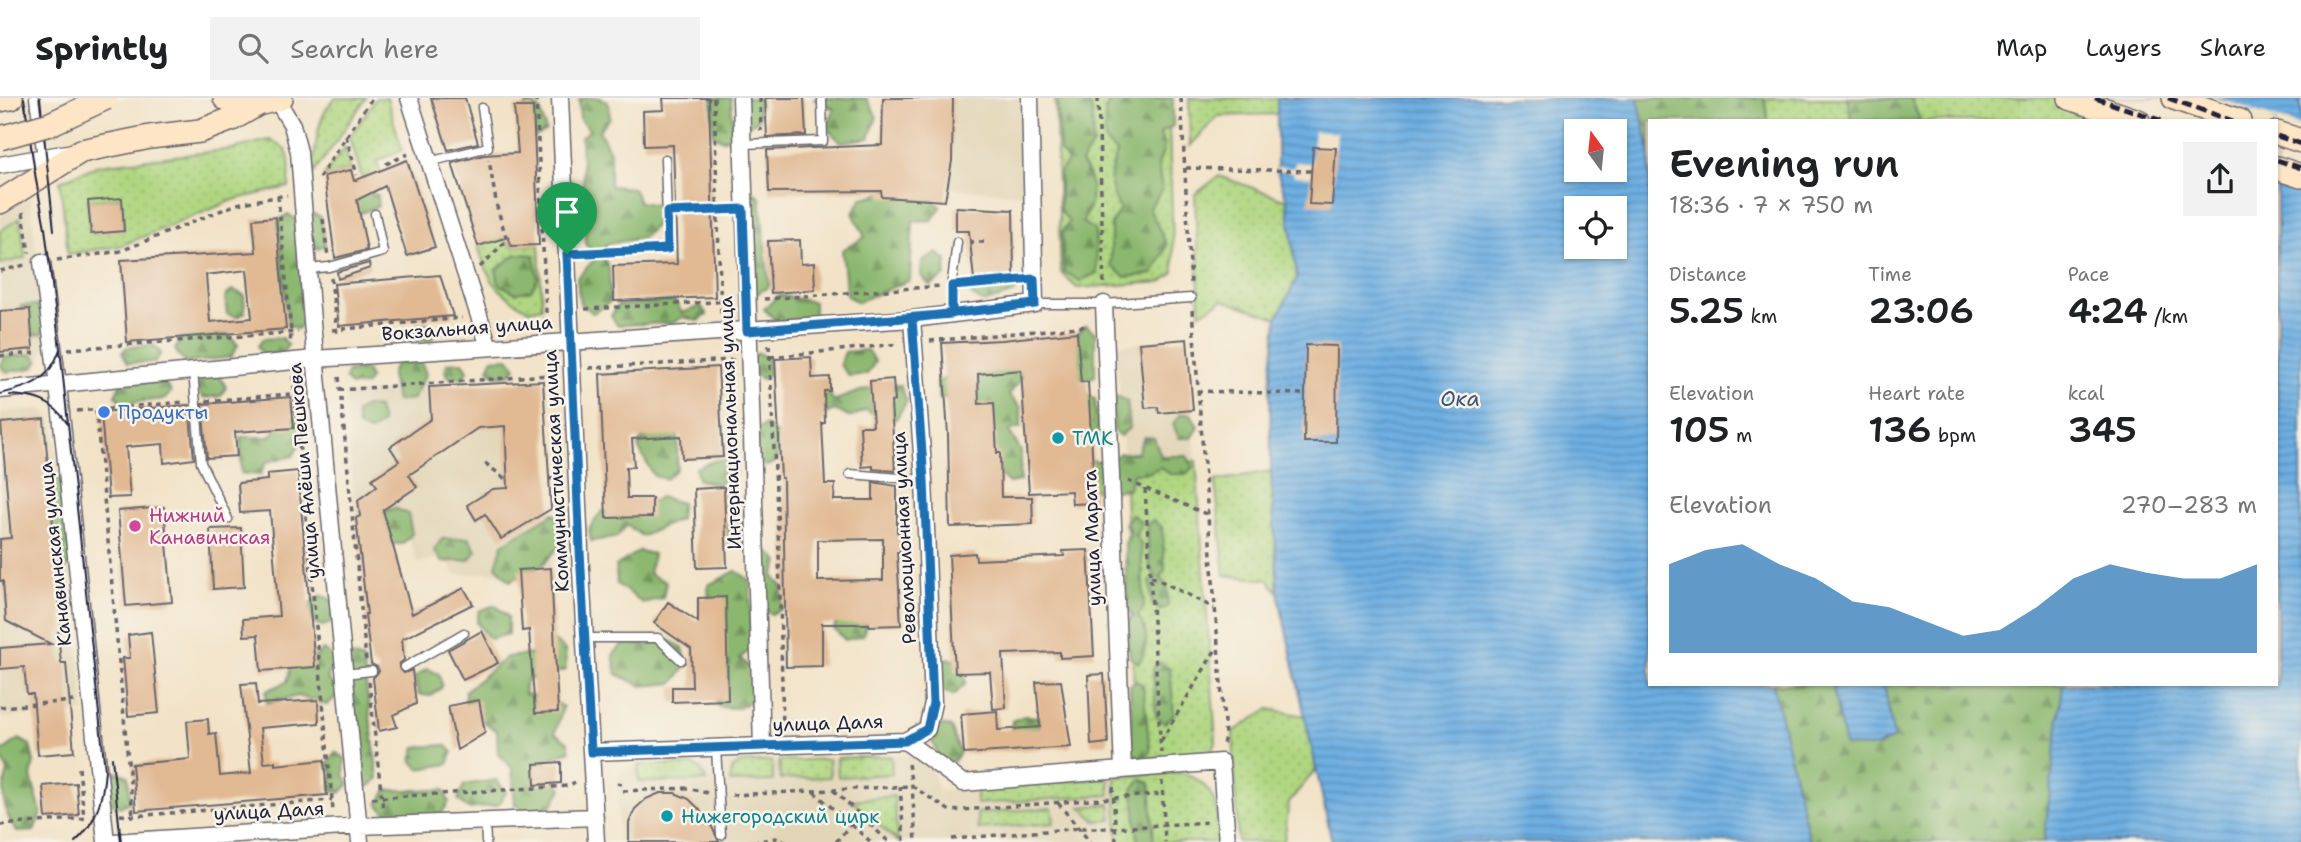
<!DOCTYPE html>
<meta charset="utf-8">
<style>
:root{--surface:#fff;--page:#f2f2f2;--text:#202124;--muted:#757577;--line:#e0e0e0;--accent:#1f6fb2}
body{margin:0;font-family:"Shantell Sans",sans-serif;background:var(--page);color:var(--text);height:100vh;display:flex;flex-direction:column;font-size:26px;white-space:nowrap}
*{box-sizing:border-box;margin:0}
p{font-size:23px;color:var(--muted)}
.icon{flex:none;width:38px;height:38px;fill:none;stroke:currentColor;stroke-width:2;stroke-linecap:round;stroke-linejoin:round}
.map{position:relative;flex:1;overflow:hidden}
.side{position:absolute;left:1648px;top:21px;width:630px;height:567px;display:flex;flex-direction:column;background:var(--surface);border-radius:0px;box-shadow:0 2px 5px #0004}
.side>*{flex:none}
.needle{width:46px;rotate:345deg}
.fabs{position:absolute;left:1564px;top:21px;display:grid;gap:14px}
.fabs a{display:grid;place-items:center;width:63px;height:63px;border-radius:0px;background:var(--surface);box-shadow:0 2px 5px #0004;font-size:35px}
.pin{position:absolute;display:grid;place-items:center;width:60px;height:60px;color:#fff;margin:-72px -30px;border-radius:50% 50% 50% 0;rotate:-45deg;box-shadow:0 0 7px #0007}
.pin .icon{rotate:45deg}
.round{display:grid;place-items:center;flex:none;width:74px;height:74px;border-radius:0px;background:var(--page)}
.overview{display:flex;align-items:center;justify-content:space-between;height:119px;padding:0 21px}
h1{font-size:38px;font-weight:600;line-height:52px}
.figures{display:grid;grid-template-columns:repeat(3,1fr);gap:10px;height:119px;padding:7px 21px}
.figures div{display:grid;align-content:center}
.figures b{font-size:35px;font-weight:600}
.figures small{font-size:19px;font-weight:400}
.figures p{font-size:19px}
.chart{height:196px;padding:14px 21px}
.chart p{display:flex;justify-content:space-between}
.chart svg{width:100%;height:126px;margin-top:7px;fill:var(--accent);opacity:.7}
header{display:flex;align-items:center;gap:42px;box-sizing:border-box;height:98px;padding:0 35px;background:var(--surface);border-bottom:2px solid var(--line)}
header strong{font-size:33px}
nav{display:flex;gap:38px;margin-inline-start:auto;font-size:24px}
.search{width:490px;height:63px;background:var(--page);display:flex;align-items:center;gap:18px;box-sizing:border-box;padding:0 24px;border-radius:0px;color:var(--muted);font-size:26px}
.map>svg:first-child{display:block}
</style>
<header>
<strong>Sprintly</strong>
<div class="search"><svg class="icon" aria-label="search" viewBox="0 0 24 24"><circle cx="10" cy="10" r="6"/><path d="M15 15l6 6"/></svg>Search here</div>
<nav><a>Map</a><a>Layers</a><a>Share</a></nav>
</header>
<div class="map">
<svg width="2301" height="744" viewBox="0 0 2301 744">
<defs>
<pattern id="grass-dots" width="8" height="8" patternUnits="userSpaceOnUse" patternTransform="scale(1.75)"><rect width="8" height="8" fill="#afd680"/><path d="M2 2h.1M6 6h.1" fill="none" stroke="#96b770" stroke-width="1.8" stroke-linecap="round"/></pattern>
<pattern id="forest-firs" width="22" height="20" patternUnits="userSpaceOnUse" patternTransform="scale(1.75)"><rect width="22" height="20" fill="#8bb76e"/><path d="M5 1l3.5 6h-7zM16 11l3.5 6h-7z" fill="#71945c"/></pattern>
<pattern id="water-rules" width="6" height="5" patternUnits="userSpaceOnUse" patternTransform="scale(1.75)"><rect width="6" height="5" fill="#6eafe2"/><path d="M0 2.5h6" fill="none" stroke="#5a8eb8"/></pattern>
</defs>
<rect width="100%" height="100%" fill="#f7f3e8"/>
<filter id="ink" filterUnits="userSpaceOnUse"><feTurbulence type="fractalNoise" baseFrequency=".0143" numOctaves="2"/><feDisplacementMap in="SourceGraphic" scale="14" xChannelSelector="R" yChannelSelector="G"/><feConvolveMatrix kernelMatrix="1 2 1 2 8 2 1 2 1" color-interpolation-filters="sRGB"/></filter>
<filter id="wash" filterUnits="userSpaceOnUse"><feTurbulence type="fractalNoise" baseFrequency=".00686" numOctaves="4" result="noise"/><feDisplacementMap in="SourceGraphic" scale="28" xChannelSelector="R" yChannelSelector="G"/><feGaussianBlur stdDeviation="1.57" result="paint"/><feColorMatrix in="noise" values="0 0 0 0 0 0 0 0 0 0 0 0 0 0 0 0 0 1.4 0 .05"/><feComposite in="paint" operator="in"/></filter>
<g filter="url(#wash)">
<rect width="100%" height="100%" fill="#f2e3c8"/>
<!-- built -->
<path fill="#e2d6b7" d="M883 0H1023L1024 96 948 90 945 103 902 100 881 93Z
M30 99 47 245 37 270 27 273 0 275V118Z
M1187 241 1196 363 1124 369 1116 247Z
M543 283 551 411V470L456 477 445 459 417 465 402 417 358 447 345 296Z
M42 311 53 323 85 614 0 620V314Z
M906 657 921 661 932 671 939 693 1182 674 1198 680 1210 694 1215 706 1220 744H619L617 686 622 673 630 668Z"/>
<!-- grass -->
<path fill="url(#grass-dots)" stroke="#687c5e" stroke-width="2" fill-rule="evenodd" d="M335 0H366L312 78C316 52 315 19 335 0Z
M376 0H387L402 52 377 63 380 74 362 80 350 39Z
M1055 0H1168L1174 174 1162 184 1077 190 1061 175Z
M1189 0H1277V16L1218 18 1190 48Z
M1764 0H1847L1852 23H1768Z
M1911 0H2108L2107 23H1920Z
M269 42C295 50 289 66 289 89L236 101 120 148 68 156 60 83 99 67 233 51ZM121 100 124 132 91 135 88 103Z
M345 49 351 72 324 78Z
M1219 78 1287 102 1297 180 1277 220 1223 202 1200 215 1195 96Z
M20 120 25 160 0 166V133Z
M503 140 511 148 539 147 542 209 529 212C496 194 489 184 478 148Z
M1196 363 1216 645 1210 655 1146 660 1137 653 1124 369Z
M1271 373 1278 495 1269 482 1225 477 1215 383Z
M1269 611 1305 618 1317 670 1289 704 1284 744H1238L1233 634Z
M891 658 892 676 838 679 837 660Z
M829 661 830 679 780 681 779 663Z
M772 663 773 683 730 684 732 671 741 665Z
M638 667H693L701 672 706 683 639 684Z
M1182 674C1218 688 1217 710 1220 744H1118L1115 679Z
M1109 680 1110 697 976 706V690Z
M894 698 898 744 851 702Z
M1110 706 1112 722 1096 723 1081 709Z
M1052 710 1054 725 978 731 977 715Z"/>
<!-- forest -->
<path fill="url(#forest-firs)" stroke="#566c54" stroke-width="2" d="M585 0H600L608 4 610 20 599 32 610 54V88L633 90 639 104 658 107V125L642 140 607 146 603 158 609 170 610 204 593 215 580 205 577 180 597 159 586 147 585 125 594 116 584 107 581 39 590 32 580 22 579 2Z
M712 0H731L733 37 723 42 713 37Z
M738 0H760L758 22 748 28Z
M813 0H866L877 19 869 40 841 44 827 31 834 11Z
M1063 0H1086L1092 11 1093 46 1081 65C1095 82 1095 105 1082 124L1095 133 1097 175 1080 183 1064 174 1062 133 1069 124 1060 112V74L1068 63 1060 53 1057 5Z
M1111 0H1173V28L1160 35 1164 50 1158 67 1162 92 1149 110 1167 147 1153 176 1125 179 1111 168V126L1120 111C1109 89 1107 79 1117 55L1105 44V13Z
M1638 0H1764L1768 23H1650V57Z
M1847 0H1911L1920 23H1852Z
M530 5 540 11 546 33 529 42 520 13Z
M913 87 941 109 932 122 913 123 910 182 858 204 847 198 842 152 865 139 853 115 862 100Z
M751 92 760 99 769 188 757 196 749 186Z
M367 94 378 97V108L356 117 347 103Z
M311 115 321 119 325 147 318 151 311 146Z
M288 116 295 121 305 225 297 231 288 227 278 123Z
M937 155 947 163 945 178 930 188 921 178 922 163Z
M516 156 534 157 538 180 531 192 516 195 499 186 496 172Z
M980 184 1015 187V195L984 205 971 197Z
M232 192 244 197 245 215 237 219 227 216 225 199Z
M779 197 814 204V218L778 225 764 211Z
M675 203 682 215 701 208 707 217 699 223 683 219 673 225 617 227 611 218 618 207Z
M37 207 47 224 42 236 30 237 21 224V208Z
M429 225 436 233 431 242 419 243 413 236 417 227Z
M1086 227 1095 235V278L1084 282 1076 276 1073 240Z
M224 232 238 247 231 259 185 265 175 252 183 236Z
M282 240 288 247 282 256 263 257 258 248 263 241Z
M154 247 161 255 155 264 128 265 122 254 127 249Z
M867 252 875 264 867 276 849 278 840 267 845 254Z
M980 253 1012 265 1022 279 1009 297 1021 310V329L1009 333 1021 353 1020 383 1009 385 989 367 961 298 939 301 937 285 950 277Z
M759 255 768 262 769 277 762 281 753 276 752 258Z
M33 256 38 263 32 270 6 274 0 267 5 259Z
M509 260 516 270 509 277 495 278 488 271 492 261Z
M421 264 426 276 413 301 396 303 391 277 395 266Z
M463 264 468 273 462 280H450L445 274 447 265Z
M366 272 370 280 366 287 351 288 345 281 348 273Z
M219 277 226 289 221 298 203 300 197 290 203 278Z
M819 281 827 287 833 303C855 295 875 286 900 287L907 303 896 321H880L866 312 851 319 834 312 819 319Z
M164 283 171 294 165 301 123 305 115 297 120 286Z
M1086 296 1095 301 1099 340 1088 347Z
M1116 298 1127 303 1129 330 1120 338 1114 334 1113 305Z
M365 308 378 310 382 325 370 334 358 329 356 315Z
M1180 316H1191L1198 329 1191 340H1179L1173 326Z
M301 318 307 333 293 358 266 364 260 377 241 375V339H270L283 324Z
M678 322 677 371 666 381 654 378 638 349 645 334Z
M766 327 776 336 777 363 766 368 757 361 755 333Z
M1144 339 1154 340 1161 358H1187L1193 369 1186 376H1170L1160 369 1148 375H1133L1128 391 1098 394 1082 377 1081 366 1093 362 1107 365 1120 355H1137Z
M732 361 737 376 716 386 698 382 696 370 713 363Z
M55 378 65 387 73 463 65 471 52 462 46 387Z
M660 399 681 405 680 421 642 438 627 427 617 439 591 443 589 431 602 413 629 418Z
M394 410 408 416 412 436 402 446H383L375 418Z
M554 415 560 422 561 447 542 467 510 483 496 468 503 446Z
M1132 416 1142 425 1135 437 1141 446 1144 509 1138 518C1149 533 1149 548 1139 565L1130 560 1127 525 1134 518 1127 510 1125 445 1131 436 1125 426Z
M734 421 748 427V444L736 450 729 447 727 425Z
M1153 422 1162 429 1165 472 1160 480 1167 488 1168 508 1160 512 1152 505 1150 484 1156 479 1150 470 1147 427Z
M469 440 476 453 469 462 442 464 434 452 442 441Z
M639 453 653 456 649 476 666 484 663 500 643 505 617 486 616 468Z
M769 454 779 464 773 478 782 488V511L771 516 761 509 760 486 769 478 760 464Z
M736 473 750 482 751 551 740 560 753 573 754 601 739 610 719 609 712 591 730 566 712 548 708 487Z
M322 497 333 503 335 523 323 528 313 525 311 505Z
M495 507 508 519V536L490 541 477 525 479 513Z
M839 514 867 523 863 538 845 542 834 531Z
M666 540 683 550 688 566 673 585 642 588 617 576 613 557 623 546 650 547Z
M553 542 565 552 566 572 526 582 524 596 550 601 563 609 555 635 568 644 570 653 545 662 562 691 552 707 528 713 515 707 512 670 498 655 497 633 466 611 465 593 507 559 534 556Z
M323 552 336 561 327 580 340 595 327 607 298 598 267 605 266 593 287 584 292 565 309 564Z
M351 558 363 562 378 681 368 689 360 682 347 566Z
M949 560 962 566 966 585 954 597 938 591 936 568Z
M1160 564 1170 571 1174 616 1165 625 1156 619 1153 570Z
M427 571 439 576 442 589 431 598 418 596 415 579Z
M1136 583 1143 587 1150 654 1141 661 1132 654 1130 587Z
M1773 586H1835L1833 591 1845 648 1877 649 1894 640 1885 591 1881 586H2063L2044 744H1810Z
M1024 618 1038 619 1040 638 1011 637 1012 623Z
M938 627 951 629 960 655 954 663 942 665 930 639Z
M19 641 30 647 34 664 31 679 41 714 34 733 17 734C3 714 0 697 8 674L0 655Z
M446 647 453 654 448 666 419 671 412 662 416 649Z
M335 654 345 660 344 677 349 686 340 695 330 691 333 674 327 667Z
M117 674 128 678 130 704 120 709 112 705 109 680Z
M1141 681 1150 685 1154 744H1138L1133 691Z
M496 682 506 694 498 707 468 711 458 701 464 687Z
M387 692H444L449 704 441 716H388L378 706Z"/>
<!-- water -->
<path fill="url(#water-rules)" stroke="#48688e" stroke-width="2" fill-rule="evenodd" d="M1277 0H1638L1650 57V586H1773L1810 744H1332L1278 495 1271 373 1270 288 1277 220 1297 180 1287 102 1277 73ZM1577 33H1615V72H1577ZM1577 110H1615V149H1577Z
M2108 0H2301V744H2044L2063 586H2277V23Z
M1835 586H1881L1885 591 1894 640 1877 649 1845 648 1833 591Z"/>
<!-- pier -->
<path fill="#f2e3c8" d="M2105 0H2218L2301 28V92L2277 84V23H2104Z
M1314 33 1337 35 1332 107 1309 106 1311 79 1294 78 1293 74 1277 73V69L1294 70 1295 64 1311 65Z"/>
<g id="blocks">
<!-- building -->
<path fill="#e1ba94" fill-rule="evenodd" d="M431 0H465L478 45 448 52Z
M663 0H709L715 199 614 203 613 168 677 166 673 47 644 48 643 13 664 12Z
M765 0H804L806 37 767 39Z
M883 0H953L952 63 945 103 882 99 881 93 769 94 767 52 882 47Z
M514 9H533L539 147 511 148 508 139 478 148 452 65 484 57 518 55Z
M1313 49 1336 50 1332 107 1309 106Z
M407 62 435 149 407 158 385 88 357 102 367 152 335 160 324 78 351 72 354 83Z
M122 100 124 133 91 136 88 103Z
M956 109 1013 112 1014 178 974 182 969 133H956Z
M276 119 286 231 127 244 121 162 256 154 253 121ZM247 172 252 220 210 224 206 177Z
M800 142 801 166 814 165 815 192 771 195 768 143Z
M369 165 370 170 338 181 337 174Z
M440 177 453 218 339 228 334 186Z
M30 211 33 251 0 254V213Z
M1077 234 1081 284H1088L1095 405 1072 406 1071 393 1029 395 1021 272 978 276 979 306 994 305 997 355H1000L1001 399H1032L1033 426 950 429 948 337 942 245 1002 242Z
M1187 241 1193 312 1159 315 1158 309 1145 310 1139 245Z
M1306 247 1337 248 1336 344H1304Z
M811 259 812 280 830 279V293H824L825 325H822L825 386H835L834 402H873V384L897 388V434H900V454H897L901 527 869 528V526H822V568L786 569 783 380H781L775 261ZM883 441V482L818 483V442Z
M718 269 723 359 682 361 681 338 632 341 634 369H626L627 400H652V419L606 420 600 276Z
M893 281 895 303 891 304 895 373 873 371V368L862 369 860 328H873L870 283Z
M543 283 551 411 501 441 485 416 476 422 467 407 493 391 508 390 505 328 478 330 409 377 417 389 383 412 412 516 464 490 473 506 402 541 404 562 400 565 399 570 404 575 412 572 416 606 393 617 397 629 379 633 373 580 379 573 377 569 371 566 365 516H367L356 420 360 418 358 402 377 388 372 381 399 363 390 349 431 321 429 289Z
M291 299 294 330 235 334 237 358 207 360 202 306Z
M189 307 194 361 164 365 163 346 126 349 130 399 108 400 101 314Z
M44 321 62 533 58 534 61 565H66L74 654 38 657 33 596H27L24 569 0 571V550L51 546 6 523 3 483H0V441L11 440 1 325Z
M298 373 315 569 261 573 258 537 244 538 243 521 279 518 270 413 240 415 238 385 267 382V376Z
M724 389 727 469 697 470 694 391Z
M164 409 172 504 126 508 118 413Z
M241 430 244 489 213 491 210 431Z
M1088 452 1094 558 1060 560V554L1003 556 1006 610 993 611 990 574 955 575 949 457 975 455 976 462 1064 458 1063 453Z
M551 470 558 614 535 615 529 532 522 533 518 472Z
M726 499 728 602 672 604V589H692L691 551 654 525 668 504 698 524V500Z
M482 533 498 565 463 582 448 552Z
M151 534 159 615 128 618 123 560H130L128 537Z
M1104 576 1108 645 1091 647 1088 577Z
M1061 583 1071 649 964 656 961 616 997 613 998 632 1040 629 1036 584Z
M256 585 258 606 318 602 319 625 260 630 264 665 275 664V667L324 662 327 697 136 713 132 666 190 661 187 623 208 621 209 636 216 635 220 678 251 675 241 586Z
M479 602 485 635 457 652 448 608Z
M561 664V685L535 687 534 666Z
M76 685 79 717 46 720 43 688Z
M660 695H675L689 701 700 712 706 726 710 725 719 744H629V725L635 711 646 701Z"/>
</g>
</g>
<g filter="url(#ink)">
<use href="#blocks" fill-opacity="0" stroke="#6b666c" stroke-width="2"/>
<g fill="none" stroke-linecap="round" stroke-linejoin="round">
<defs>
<path id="lane" d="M34 0 42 59
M742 46 823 43 822 3
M429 64 488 49 482 10
M567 156 668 151 665 61
M308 171 329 169 383 154 375 116
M1035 206H1104L1191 200
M952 216V183L957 144
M193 273 201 365 228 421
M850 376 924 382
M585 540H658L681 562
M405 569 464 535
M344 576 372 573
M716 650 721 737
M485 723 486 744"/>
<path id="street" d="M409 0 489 249
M560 0 580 453 596 744
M741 0 762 648
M277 2 292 27 299 54 312 224 360 744
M0 67 73 54
M42 164 58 287 106 744
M1104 206 1123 672
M0 292 315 261 912 221 1035 206 1030 0
M905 643 927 631 933 605 924 382 912 221
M591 654 905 643 963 685 1221 664 1227 744
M114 744 359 728 595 719"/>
<path id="secondary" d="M225 0 258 6 281 0
M2070 0 2138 23
M2174 0 2240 23
M0 2 11 0
M2277 35 2301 43
M2277 70 2301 78
M0 104 81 53 150 39 200 33 232 21 258 6"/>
</defs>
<!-- lane casing -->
<use href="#lane" stroke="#6b666c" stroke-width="11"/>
<!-- street casing -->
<use href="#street" stroke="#6b666c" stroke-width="19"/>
<!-- secondary casing -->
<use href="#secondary" stroke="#6b666c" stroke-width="26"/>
<!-- path -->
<path stroke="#6b666c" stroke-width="3.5" stroke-dasharray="5 5" stroke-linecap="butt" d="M536 0 546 214 545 222
M714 0 721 218
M760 0 761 33
M1098 0 1104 190
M1181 0 1191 187
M346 38 357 77
M386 66 408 56
M1186 70 1311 73
M319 80 372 0
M278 98 291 235 290 246
M678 113 730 112
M23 114 29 155
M323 121 328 159
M969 144H985
M57 162 121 153 237 106 287 97
M480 169 507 142 497 109 489 62
M0 173 25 167
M331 180 337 237
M963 187 1018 183
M764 201 941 188
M585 211 731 203
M1192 212 1225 637 1223 647
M332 232 462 220
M930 243 1089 228
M769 247 779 455 783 631
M68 251 298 234
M0 258 36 255
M770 259 898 246
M589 270 734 262
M293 278 333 713
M339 279 366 562
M339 292 549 277 556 272
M1197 293 1305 296
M206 303 303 295
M96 312 133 718
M77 313 185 304
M485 365 508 383
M549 381 554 380
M1128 383 1206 416
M1145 391 1161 655
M1151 478 1214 510
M369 584 383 712
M0 609 74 603
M1161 643 1216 551
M908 666 912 688 916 744
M79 670 84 720
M1162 683 1165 744
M617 685 622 686
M900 688 904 744
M1113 689 1116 744
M833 692 889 744
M623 693 688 690 707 695
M814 694 871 744
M732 697 912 688 950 713 1163 696
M372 700 568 688 575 684
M1058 705 1090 744
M120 717 133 718 332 702
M0 727 89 720
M952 741 1081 730H1115L1209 724
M753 744 776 740 785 744
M836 744 859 716"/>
<!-- lane -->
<use href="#lane" stroke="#fff" stroke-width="8"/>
<!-- street -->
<use href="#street" stroke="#fff" stroke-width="16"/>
<!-- secondary -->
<use href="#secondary" stroke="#fde5c5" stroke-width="23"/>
<!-- tram -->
<path stroke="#22223b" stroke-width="2" d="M24 0 36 82 45 130 60 251 105 672C103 700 97 725 75 744
M40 0 54 132
M0 296C31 288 49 284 60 251
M10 297C35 298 53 303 67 325
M112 660 121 744"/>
<!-- rail -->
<path stroke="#22223b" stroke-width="5" stroke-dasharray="10 5" stroke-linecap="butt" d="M2095 0 2162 23
M2168 0 2233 23
M2277 38 2301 46
M2277 62 2301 70"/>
<defs>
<path id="secondary-bridge" d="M0 40 50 26 106 0"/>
</defs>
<!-- secondary-bridge casing -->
<use href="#secondary-bridge" stroke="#6b666c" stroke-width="26" stroke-linecap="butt"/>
<!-- secondary-bridge -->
<use href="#secondary-bridge" stroke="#fde5c5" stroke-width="23"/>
</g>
</g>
<g fill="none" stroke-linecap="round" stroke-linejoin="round" filter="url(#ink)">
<defs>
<path id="route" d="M567 156 580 453 591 654 905 643 927 631 933 605 924 382 912 220 1035 206 1034 181 952 188V216L747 233 743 111 667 114 668 151 567 156"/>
</defs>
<!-- route casing -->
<use href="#route" stroke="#fff" stroke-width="14"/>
<!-- route -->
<use href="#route" stroke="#1f6fb2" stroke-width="9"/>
</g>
<!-- markers -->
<circle fill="#3f7fe0" stroke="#f7f3e8" stroke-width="2.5" cx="104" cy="314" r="7"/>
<g fill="#0f9aa8" stroke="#f7f3e8" stroke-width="2.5">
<circle cx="1058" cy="340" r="7"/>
<circle cx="667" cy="718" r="7"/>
</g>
<circle fill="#d1479c" stroke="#f7f3e8" stroke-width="2.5" cx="135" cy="428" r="7"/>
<g text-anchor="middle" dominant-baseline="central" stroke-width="5" stroke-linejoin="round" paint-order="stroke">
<!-- street labels -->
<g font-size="19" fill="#22223b" stroke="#f7f3e8">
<text transform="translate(467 230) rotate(-4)">Вокзальная улица</text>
<text transform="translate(730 325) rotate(-92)">Интернациональная улица</text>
<text transform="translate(304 373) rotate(-95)">улица Алёши Пешкова</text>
<text transform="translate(556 373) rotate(-93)">Коммунистическая улица</text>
<text transform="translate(904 440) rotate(-93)">Революционная улица</text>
<text transform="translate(1092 440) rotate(-92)">улица Марата</text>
<text transform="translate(55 456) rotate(-96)">Канавинская улица</text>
<text transform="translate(828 625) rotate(-2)">улица Даля</text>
<text transform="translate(269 713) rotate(-3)">улица Даля</text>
</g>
<!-- shop labels -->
<g font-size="19" fill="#366cbe" stroke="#f7f3e8" text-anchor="start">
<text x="118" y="314">Продукты</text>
</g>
<!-- culture labels -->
<g font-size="19" fill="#0d838f" stroke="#f7f3e8" text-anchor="start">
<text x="1072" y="340">ТМК</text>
<text x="681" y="718">Нижегородский цирк</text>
</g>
<!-- hotel labels -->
<g font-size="19" fill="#b23c85" stroke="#f7f3e8" text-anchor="start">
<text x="149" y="417">Нижний<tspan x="149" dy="22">Канавинская</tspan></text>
</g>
<!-- water labels -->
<g font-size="21" font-style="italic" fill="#3d5375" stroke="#f7f3e8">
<text x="1460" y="301">Ока</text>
</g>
</g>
</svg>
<div class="fabs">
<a><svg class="needle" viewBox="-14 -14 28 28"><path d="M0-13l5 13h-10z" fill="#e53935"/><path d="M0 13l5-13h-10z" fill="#757577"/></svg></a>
<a><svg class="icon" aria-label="locate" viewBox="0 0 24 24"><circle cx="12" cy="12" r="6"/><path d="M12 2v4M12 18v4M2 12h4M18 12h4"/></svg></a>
</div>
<div class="pin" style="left:567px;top:156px;background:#1e9e55"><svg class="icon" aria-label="arrive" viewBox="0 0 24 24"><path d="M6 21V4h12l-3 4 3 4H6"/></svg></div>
<section class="side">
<div class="overview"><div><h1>Evening run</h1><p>18:36 · 7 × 750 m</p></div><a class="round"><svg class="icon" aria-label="share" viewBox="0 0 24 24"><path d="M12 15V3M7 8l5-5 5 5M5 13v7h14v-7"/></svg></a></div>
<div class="figures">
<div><p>Distance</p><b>5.25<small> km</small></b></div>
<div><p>Time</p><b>23:06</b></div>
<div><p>Pace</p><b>4:24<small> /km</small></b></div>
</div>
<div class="figures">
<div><p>Elevation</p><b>105<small> m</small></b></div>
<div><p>Heart rate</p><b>136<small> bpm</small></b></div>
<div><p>kcal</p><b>345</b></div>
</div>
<div class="chart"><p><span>Elevation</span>270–283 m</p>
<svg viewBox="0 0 160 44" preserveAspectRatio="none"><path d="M0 44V13L10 8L20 6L30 13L40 18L50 26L60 28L70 33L80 38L90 36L100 28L110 18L120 13L130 16L140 18L150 18L160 13V44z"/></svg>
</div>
</section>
</div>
